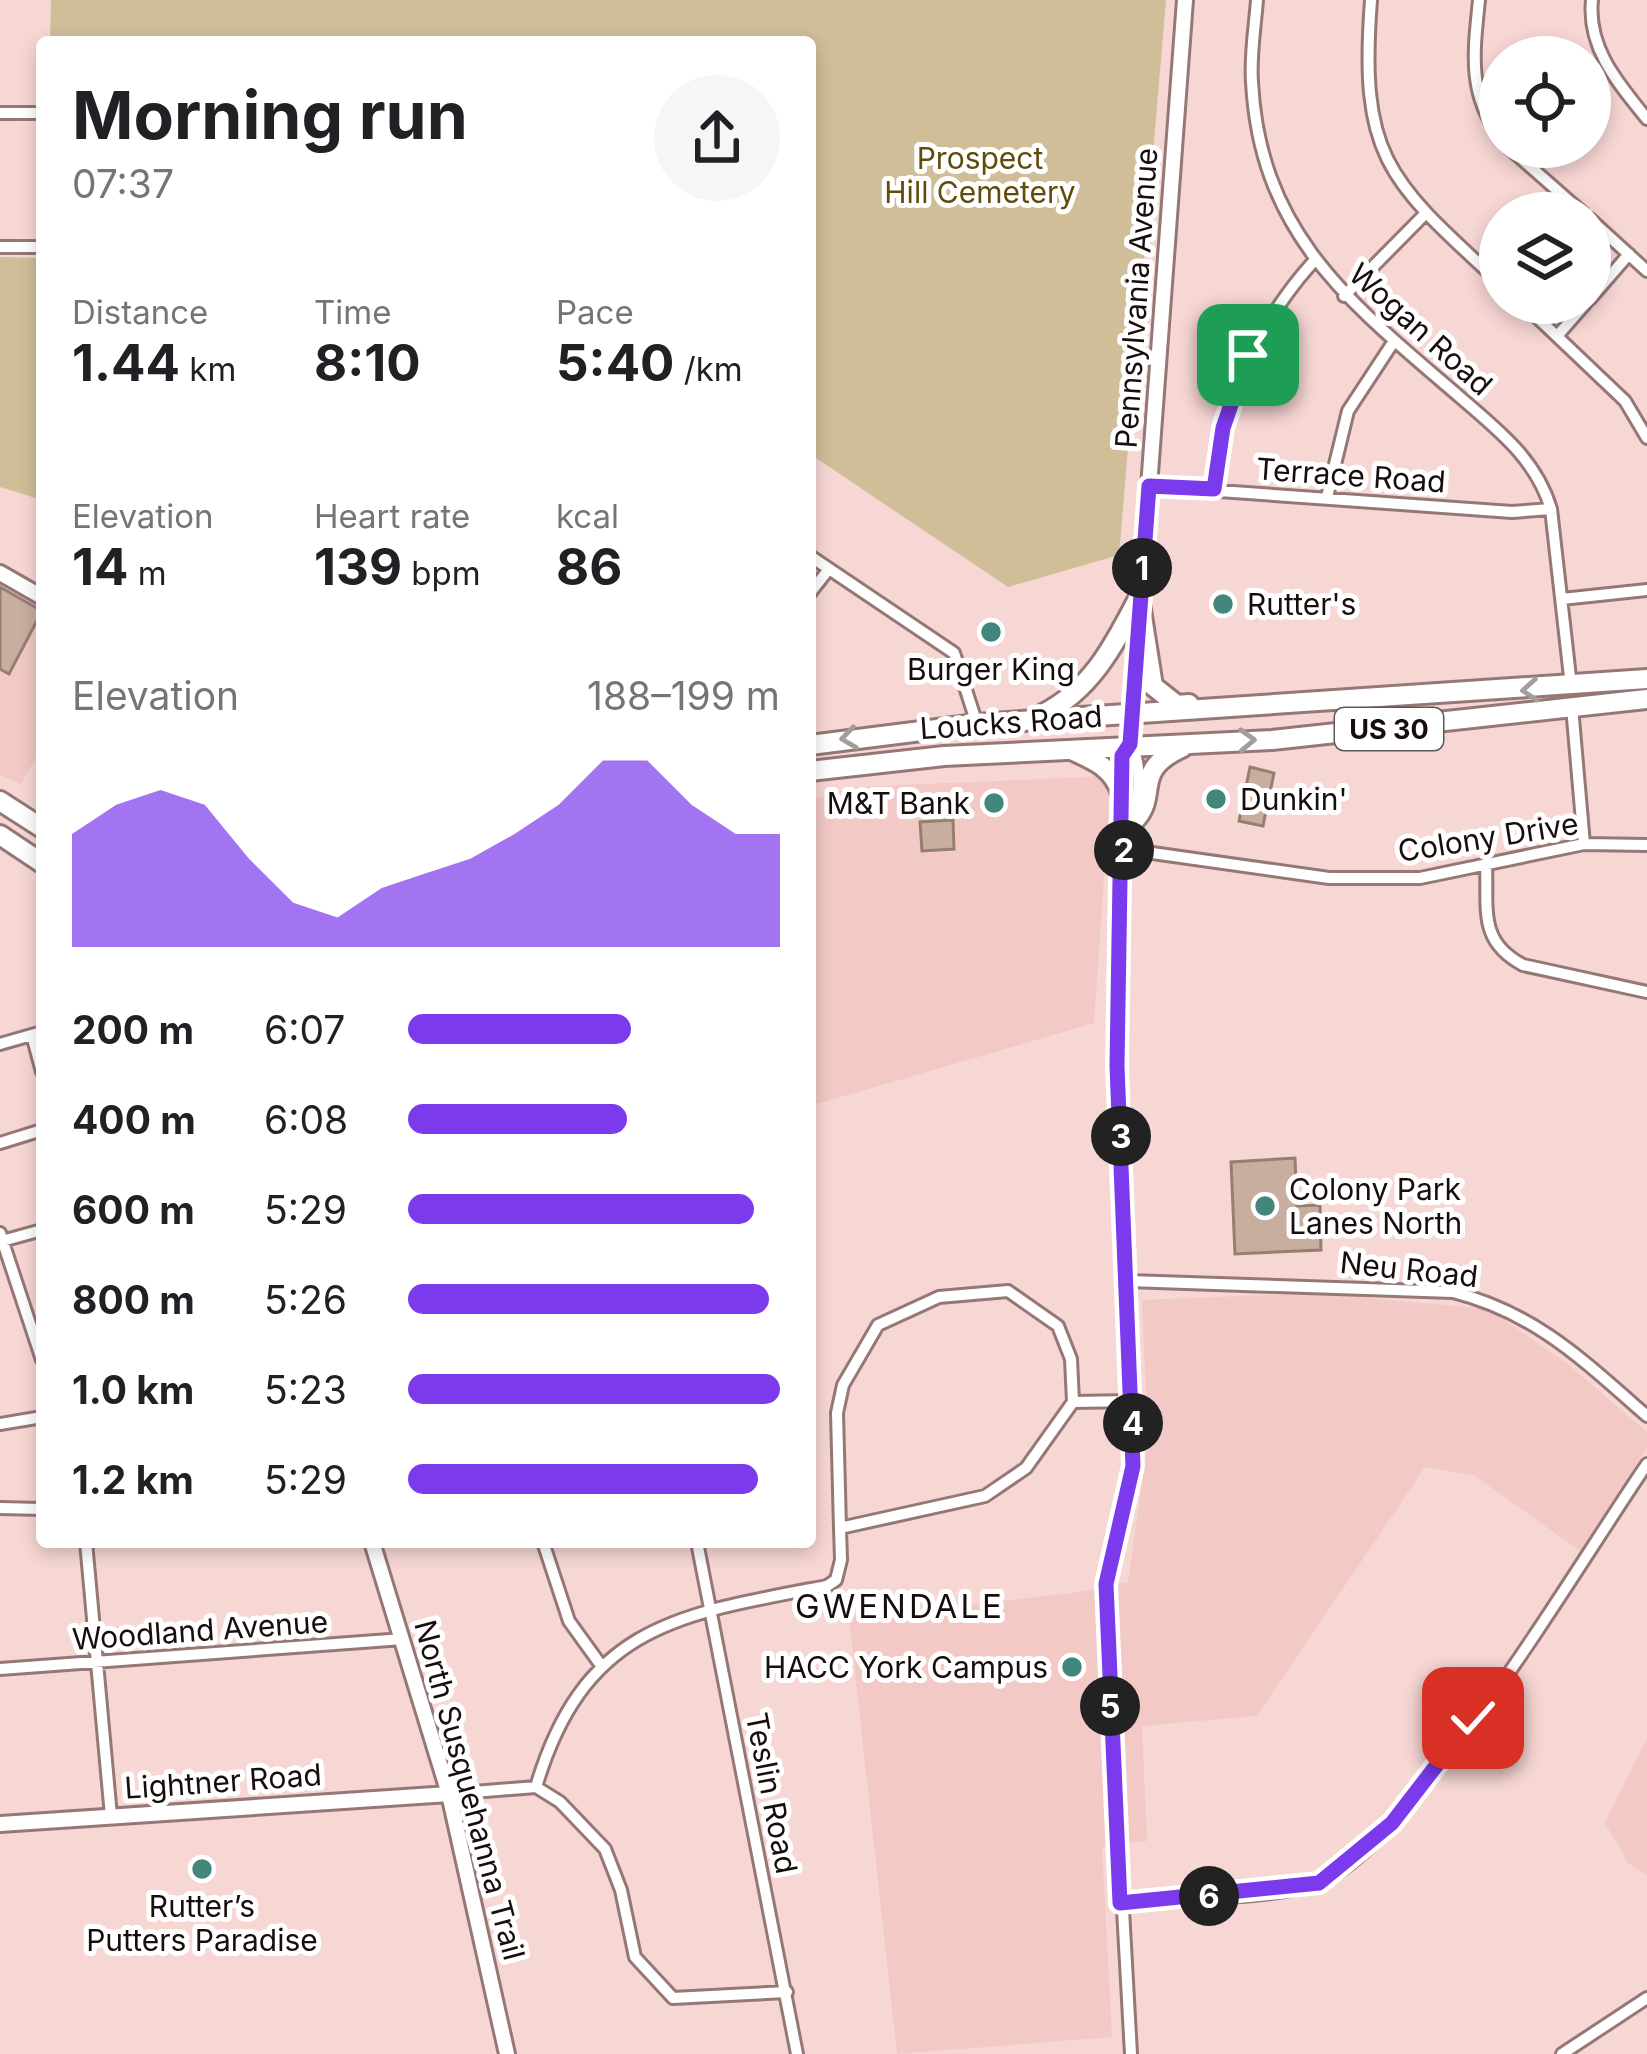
<!DOCTYPE html>
<meta charset="utf-8">
<style>
:root{--surface:#fff;--page:#f6f6f6;--text:#202124;--muted:#757577;--accent:#7c3aed}
body{margin:0;font-family:Inter,sans-serif;background:var(--page);color:var(--text);height:100vh;display:flex;flex-direction:column;font-size:45px;white-space:nowrap}
*{box-sizing:border-box;margin:0}
p{font-size:39px;color:var(--muted)}
.icon{flex:none;width:66px;height:66px;fill:none;stroke:currentColor;stroke-width:2;stroke-linecap:round;stroke-linejoin:round}
.map{position:relative;flex:1;overflow:hidden}
.panel{position:absolute;left:36px;top:36px;width:780px;height:1512px;display:flex;flex-direction:column;background:var(--surface);border-radius:12px;box-shadow:0 6px 18px #0003}
.panel>*{flex:none}
.fabs{position:absolute;left:1479px;top:36px;display:grid;gap:24px}
.fabs a{display:grid;place-items:center;width:132px;height:132px;border-radius:50%;background:var(--surface);box-shadow:0 6px 18px #0003;font-size:60px}
.pin{position:absolute;display:grid;place-items:center;width:102px;height:102px;color:#fff;margin:-51px;border-radius:24px;box-shadow:0 6px 18px #0006}
.km{position:absolute;width:60px;height:60px;margin:-30px;border-radius:50%;background:#222;color:#fff;font-size:33px;line-height:60px;text-align:center}
.round{display:grid;place-items:center;flex:none;width:126px;height:126px;border-radius:63px;background:var(--page)}
.overview{display:flex;align-items:center;justify-content:space-between;height:204px;padding:0 36px}
h1{font-size:66px;font-weight:700;line-height:90px}
.metrics{display:grid;grid-template-columns:repeat(3,1fr);gap:18px;height:204px;padding:12px 36px}
.metrics div{display:grid;align-content:center}
.metrics b{font-size:51px;font-weight:700}
.metrics small{font-size:33px;font-weight:400}
.metrics p{font-size:33px}
.chart{height:336px;padding:24px 36px}
.chart p{display:flex;justify-content:space-between}
.chart svg{width:100%;height:216px;margin-top:12px;fill:var(--accent);opacity:.7}
ul{padding:0 36px;list-style:none;font-size:39px}
li{display:grid;grid-template-columns:192px 144px 1fr;align-items:center;height:90px}
li i{height:30px;border-radius:15px;background:var(--accent)}
.map>svg:first-child{display:block}
</style>
<div class="map">
<svg width="1647" height="2054" viewBox="0 0 1647 2054">
<rect width="100%" height="100%" fill="#f7d7d4"/>
<!-- built -->
<path fill="#f2c9c5" d="M0 580 42 605V747L21 784 0 775Z
M1111 776 1094 1023 810 1106V800L855 787Z
M1316 1293 1489 1309 1569 1365 1647 1432V1448L1580 1551 1475 1476 1425 1467 1257 1716 1142 1726 1147 1841 1102 1847 1112 2037 897 2054 849 1618 1073 1593 1128 1582 1148 1441 1142 1300Z
M1647 1739V1875L1629 1864 1605 1823Z"/>
<!-- green -->
<path fill="#cfbe98" d="M51 0H1166L1119 555 1008 587 810 454V42H50Z
M0 257 42 258V500L0 487Z"/>
<!-- building -->
<path fill="#c7ae9e" stroke="#977f70" stroke-width="3" d="M0 587 42 611 9 674 0 669Z
M1250 767 1274 773 1263 826 1239 821Z
M953 820 954 849 922 851 920 822Z
M1295 1158 1297 1206 1320 1205 1321 1250 1235 1254 1231 1162Z"/>
<g fill="none" stroke-linecap="round" stroke-linejoin="round">
<defs>
<path id="street" d="M1257 0C1255 27 1250 55 1252 82 1260 236 1353 305 1461 398 1499 431 1536 459 1551 509L1571 686
M1371 0C1359 158 1388 180 1500 283
M1479 0C1474 50 1467 94 1500 136
M1592 0C1587 48 1618 83 1647 119
M0 113H42
M1508 147 1583 213
M1590 219 1647 271
M0 247H42
M1344 296 1425 214
M1590 299 1629 254
M1522 303 1625 401 1647 438
M1558 335 1586 303
M1149 486 1512 512 1551 509
M1214 489C1227 400 1252 330 1313 262
M1327 497 1348 411 1394 341
M810 556 954 653 977 724
M810 593 829 569
M1562 599 1647 590
M1572 707 1584 844
M1121 793 1117 1066 1133 1466 1105 1584 1131 2054
M1124 849 1329 878H1420L1584 844 1647 845
M1124 849C1137 826 1146 766 1130 744
M1486 864C1488 910 1478 941 1523 965L1647 992
M32 1035 42 1072
M0 1044 42 1032
M0 1143 42 1130
M0 1233 42 1360
M2 1241 42 1230
M1128 1281 1453 1292C1536 1313 1584 1361 1647 1416
M1073 1402 1133 1401
M0 1424 42 1417
M0 1508 42 1509
M86 1542 111 1816
M543 1542 569 1621 600 1664
M697 1542 797 2054
M0 1669 403 1639
M536 1787C584 1625 679 1614 827 1586L836 1580 841 1560 840 1528 837 1413 843 1385 878 1325 939 1297 1008 1291 1058 1326 1071 1359 1073 1402 1026 1468 985 1496 840 1528
M449 1794 536 1787 560 1802 605 1849 621 1890 635 1957 673 1998 787 1992
M1120 1903C1167 1899 1281 1899 1321 1882 1416 1840 1582 1558 1647 1464
M1562 2054 1647 1998"/>
<path id="secondary" d="M0 573 42 597
M1121 788 1122 756 1130 744 1185 0
M372 1542 449 1794 507 2054
M0 1824 449 1794"/>
<path id="highway" d="M1139 597 1153 686 1177 705 1189 704
M1041 715C1092 690 1114 645 1139 597
M810 745 977 724 1647 679
M1071 750C1094 760 1113 768 1121 793
M810 771 944 756 1272 740 1647 699
M0 801 42 828
M1133 822C1161 795 1129 772 1183 747
M0 835 42 863"/>
</defs>
<!-- street casing -->
<use href="#street" stroke="#957876" stroke-width="16"/>
<!-- secondary casing -->
<use href="#secondary" stroke="#957876" stroke-width="20"/>
<!-- highway casing -->
<use href="#highway" stroke="#957876" stroke-width="24"/>
<!-- street -->
<use href="#street" stroke="#fff" stroke-width="10"/>
<!-- secondary -->
<use href="#secondary" stroke="#fff" stroke-width="14"/>
<!-- highway -->
<use href="#highway" stroke="#fff" stroke-width="18"/>
</g>
<!-- one-way arrows -->
<defs><path id="oneway-chevron" d="M-2-3.5L2.5 0L-2 3.5" fill="none" stroke-width="1.6" stroke-linecap="round" stroke-linejoin="round" transform="scale(3)"/></defs>
<g stroke="#a29e9e">
<use href="#oneway-chevron" transform="translate(1530 690) rotate(176)"/>
<use href="#oneway-chevron" transform="translate(849 738) rotate(172)"/>
<use href="#oneway-chevron" transform="translate(1247 740) rotate(-2)"/>
</g>
<g fill="none" stroke-linecap="round" stroke-linejoin="round">
<defs>
<path id="route" d="M1248 355 1223 428 1214 489 1149 486 1130 744 1122 756 1117 1066 1133 1466 1106 1584 1120 1903 1319 1883 1392 1823 1473 1718"/>
</defs>
<!-- route casing -->
<use href="#route" stroke="#fff" stroke-width="24"/>
<!-- route -->
<use href="#route" stroke="#7c3aed" stroke-width="15"/>
</g>
<!-- markers -->
<g fill="#42867c" stroke="#fff" stroke-width="4.5">
<circle cx="1223" cy="604" r="12"/>
<circle cx="991" cy="632" r="12"/>
<circle cx="1216" cy="799" r="12"/>
<circle cx="994" cy="803" r="12"/>
<circle cx="1265" cy="1206" r="12"/>
<circle cx="1072" cy="1667" r="12"/>
<circle cx="202" cy="1869" r="12"/>
</g>
<g text-anchor="middle" dominant-baseline="central" stroke-width="10" stroke-linejoin="round" paint-order="stroke">
<!-- shield labels -->
<rect fill="#fff" stroke="#5d5655" stroke-width="3" x="1335" y="708" width="108" height="42" rx="9"/>
<g font-size="27" font-weight="bold" fill="#170d0c">
<text x="1389" y="729">US 30</text>
</g>
<!-- park labels -->
<g font-size="30" fill="#614b0b" stroke="#fff">
<text x="980" y="158">Prospect<tspan x="980" dy="34">Hill Cemetery</tspan></text>
</g>
<!-- street labels -->
<g font-size="30" fill="#170d0c" stroke="#fff">
<text transform="translate(1136 298) rotate(-86)">Pennsylvania Avenue</text>
<text transform="translate(1421 329) rotate(42)">Wogan Road</text>
<text transform="translate(1351 475) rotate(4)">Terrace Road</text>
<text transform="translate(1011 722) rotate(-4)">Loucks Road</text>
<text transform="translate(1488 837) rotate(-9)">Colony Drive</text>
<text transform="translate(1409 1269) rotate(6)">Neu Road</text>
<text transform="translate(200 1630) rotate(-4)">Woodland Avenue</text>
<text transform="translate(223 1781) rotate(-4)">Lightner Road</text>
<text transform="translate(470 1790) rotate(75)">North Susquehanna Trail</text>
<text transform="translate(772 1793) rotate(79)">Teslin Road</text>
</g>
<!-- poi labels -->
<g font-size="30" fill="#170d0c" stroke="#fff" text-anchor="start">
<text x="1247" y="604">Rutter's</text>
<text x="991" y="669" text-anchor="middle">Burger King</text>
<text x="1240" y="799">Dunkin'</text>
<text x="970" y="803" text-anchor="end">M&amp;T Bank</text>
<text x="1289" y="1189">Colony Park<tspan x="1289" dy="34">Lanes North</tspan></text>
<text x="1048" y="1667" text-anchor="end">HACC York Campus</text>
<text x="202" y="1906" text-anchor="middle">Rutter’s<tspan x="202" dy="34">Putters Paradise</tspan></text>
</g>
<!-- neighbourhood labels -->
<g font-size="33" letter-spacing="3" fill="#170d0c" stroke="#fff">
<text x="900" y="1606">GWENDALE</text>
</g>
</g>
</svg>
<div class="fabs">
<a><svg class="icon" aria-label="locate" viewBox="0 0 24 24"><circle cx="12" cy="12" r="6"/><path d="M12 2v4M12 18v4M2 12h4M18 12h4"/></svg></a>
<a><svg class="icon" aria-label="layers" viewBox="0 0 24 24"><path d="M12 4l9 5-9 5-9-5zM3 14l9 5 9-5"/></svg></a>
</div>
<div class="pin" style="left:1248px;top:355px;background:#1e9e55"><svg class="icon" aria-label="arrive" viewBox="0 0 24 24"><path d="M6 21V4h12l-3 4 3 4H6"/></svg></div>
<div class="pin" style="left:1473px;top:1718px;background:#d93025"><svg class="icon" aria-label="check" viewBox="0 0 24 24"><path d="M5 12l5 5 9-10"/></svg></div>
<b class="km" style="left:1142px;top:568px">1</b>
<b class="km" style="left:1124px;top:850px">2</b>
<b class="km" style="left:1121px;top:1136px">3</b>
<b class="km" style="left:1133px;top:1423px">4</b>
<b class="km" style="left:1110px;top:1706px">5</b>
<b class="km" style="left:1209px;top:1896px">6</b>
<section class="panel">
<div class="overview"><div><h1>Morning run</h1><p>07:37</p></div><a class="round"><svg class="icon" aria-label="share" viewBox="0 0 24 24"><path d="M12 15V3M7 8l5-5 5 5M5 13v7h14v-7"/></svg></a></div>
<div class="metrics">
<div><p>Distance</p><b>1.44<small> km</small></b></div>
<div><p>Time</p><b>8:10</b></div>
<div><p>Pace</p><b>5:40<small> /km</small></b></div>
</div>
<div class="metrics">
<div><p>Elevation</p><b>14<small> m</small></b></div>
<div><p>Heart rate</p><b>139<small> bpm</small></b></div>
<div><p>kcal</p><b>86</b></div>
</div>
<div class="chart"><p><span>Elevation</span>188–199 m</p>
<svg viewBox="0 0 160 44" preserveAspectRatio="none"><path d="M0 44V21L10 15L20 12L30 15L40 26L50 35L60 38L70 32L80 29L90 26L100 21L110 15L120 6L130 6L140 15L150 21L160 21V44z"/></svg>
</div>
<ul>
<li><b>200 m</b>6:07<i style="width:60%"></i></li>
<li><b>400 m</b>6:08<i style="width:59%"></i></li>
<li><b>600 m</b>5:29<i style="width:93%"></i></li>
<li><b>800 m</b>5:26<i style="width:97%"></i></li>
<li><b>1.0 km</b>5:23<i style="width:100%"></i></li>
<li><b>1.2 km</b>5:29<i style="width:94%"></i></li>
</ul>
</section>
</div>
